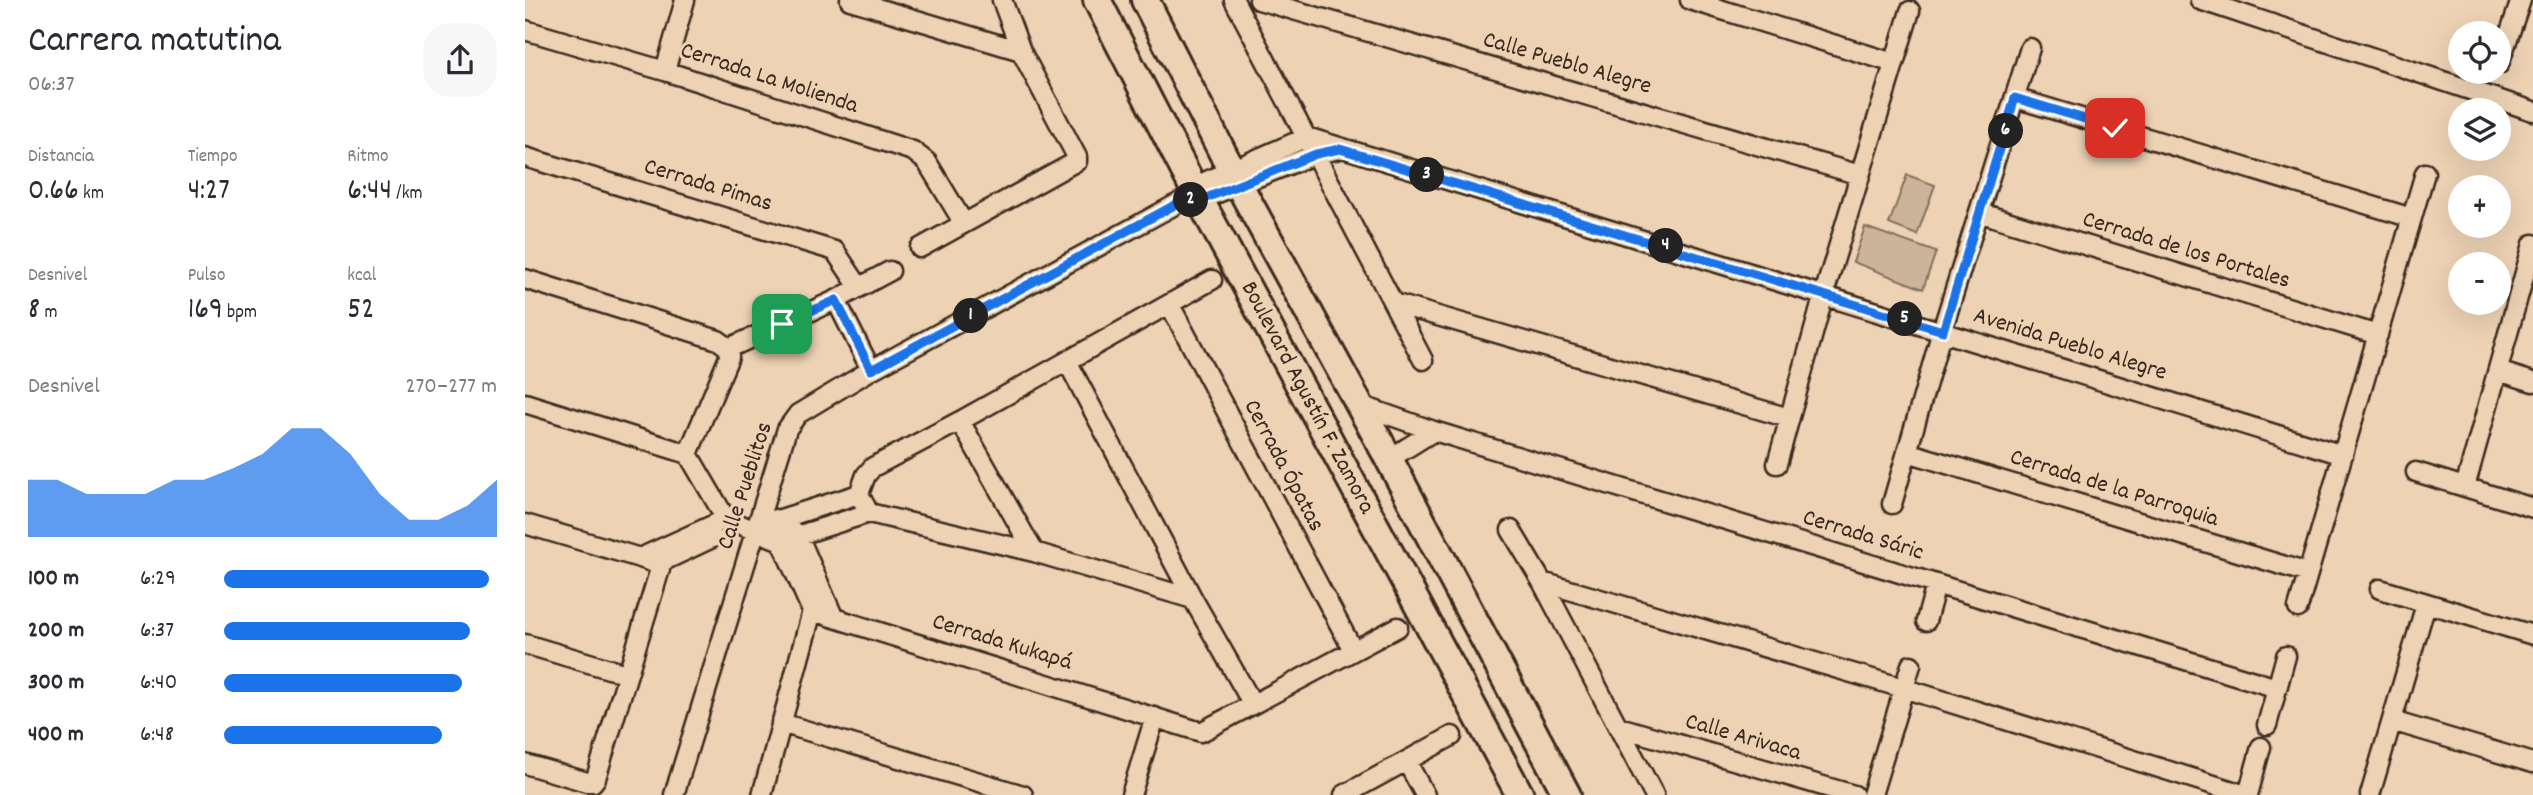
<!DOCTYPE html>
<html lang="es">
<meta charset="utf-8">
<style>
:root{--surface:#fff;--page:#f7f7f7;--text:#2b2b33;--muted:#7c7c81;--accent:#1a73e8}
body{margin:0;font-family:Dekko,sans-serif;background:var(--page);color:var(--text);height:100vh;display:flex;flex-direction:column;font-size:26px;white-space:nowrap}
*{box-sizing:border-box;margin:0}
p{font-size:23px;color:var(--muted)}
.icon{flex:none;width:38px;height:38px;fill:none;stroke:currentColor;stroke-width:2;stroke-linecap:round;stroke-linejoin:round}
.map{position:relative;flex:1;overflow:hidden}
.side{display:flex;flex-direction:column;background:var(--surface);width:525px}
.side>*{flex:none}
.fabs{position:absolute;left:1923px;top:21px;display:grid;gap:14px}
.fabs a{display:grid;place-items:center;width:63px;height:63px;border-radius:50%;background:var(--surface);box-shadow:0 7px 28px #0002;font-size:35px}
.pin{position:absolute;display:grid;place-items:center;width:60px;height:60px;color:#fff;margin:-30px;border-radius:14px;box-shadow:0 4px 10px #0006}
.km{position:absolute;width:35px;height:35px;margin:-18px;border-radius:50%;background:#222;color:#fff;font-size:19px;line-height:35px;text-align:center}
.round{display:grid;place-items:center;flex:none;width:74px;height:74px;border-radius:28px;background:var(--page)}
.headline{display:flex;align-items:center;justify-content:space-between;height:119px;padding:0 28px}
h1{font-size:38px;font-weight:600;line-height:52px}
.figures{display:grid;grid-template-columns:repeat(3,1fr);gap:10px;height:119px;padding:7px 28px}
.figures div{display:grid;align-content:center}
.figures b{font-size:30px;font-weight:600}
.figures small{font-size:19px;font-weight:400}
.figures p{font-size:19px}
.chart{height:196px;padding:14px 28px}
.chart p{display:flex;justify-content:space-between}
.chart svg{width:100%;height:126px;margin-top:7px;fill:var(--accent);opacity:.7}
ul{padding:0 28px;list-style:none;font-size:23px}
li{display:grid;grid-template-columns:112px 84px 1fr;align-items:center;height:52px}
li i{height:18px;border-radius:9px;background:var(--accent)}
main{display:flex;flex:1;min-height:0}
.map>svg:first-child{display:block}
</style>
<main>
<section class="side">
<div class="headline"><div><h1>Carrera matutina</h1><p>06:37</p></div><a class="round"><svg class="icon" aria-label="share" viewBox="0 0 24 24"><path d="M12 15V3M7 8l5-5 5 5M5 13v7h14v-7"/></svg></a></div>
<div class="figures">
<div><p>Distancia</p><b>0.66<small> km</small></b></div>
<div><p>Tiempo</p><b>4:27</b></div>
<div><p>Ritmo</p><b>6:44<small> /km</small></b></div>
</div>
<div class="figures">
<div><p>Desnivel</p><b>8<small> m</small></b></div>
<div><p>Pulso</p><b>169<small> bpm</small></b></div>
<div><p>kcal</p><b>52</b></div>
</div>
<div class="chart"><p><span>Desnivel</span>270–277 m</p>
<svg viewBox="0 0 160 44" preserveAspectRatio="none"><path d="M0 44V24L10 24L20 29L30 29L40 29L50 24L60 24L70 20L80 15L90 6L100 6L110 15L120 29L130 38L140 38L150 33L160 24V44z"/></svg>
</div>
<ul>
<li><b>100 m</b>6:29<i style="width:97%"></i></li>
<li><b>200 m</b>6:37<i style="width:90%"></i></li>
<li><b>300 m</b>6:40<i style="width:87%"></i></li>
<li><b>400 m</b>6:48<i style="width:80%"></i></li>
</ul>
</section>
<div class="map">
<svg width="2008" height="795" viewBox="0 0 2008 795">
<rect width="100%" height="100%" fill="#edd2b4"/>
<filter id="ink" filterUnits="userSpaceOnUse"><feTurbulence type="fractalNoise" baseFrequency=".0143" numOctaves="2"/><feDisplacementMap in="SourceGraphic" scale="14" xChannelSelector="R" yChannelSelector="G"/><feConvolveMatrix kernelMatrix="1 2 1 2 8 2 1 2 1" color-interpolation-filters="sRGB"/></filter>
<g filter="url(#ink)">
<!-- green -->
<path fill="#ccb499" stroke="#846f5c" stroke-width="2" d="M1382 175 1410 185 1392 235 1364 224Z
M1340 227 1411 252 1398 289 1328 262Z"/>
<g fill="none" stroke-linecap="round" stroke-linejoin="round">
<defs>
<path id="street" d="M325 0 496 51
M709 0 898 360
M734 0 1335 175
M1165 0 1369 63
M1675 0 2008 111
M0 30 140 71 388 151 402 162 438 222
M1974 64 1996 0
M140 71 160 0
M1490 98 1887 218
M0 157 310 251 334 287
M659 200 668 187 782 137 1818 455
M1456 213 1853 335
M395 248 552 161V157L496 51 477 0
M0 279 193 340 204 348
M311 300 346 370
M868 303 1264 418
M645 305 828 650
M204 348 311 300 365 271
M542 361 668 599 726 701 729 703
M1973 371 2008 382
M0 403 163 454 201 519
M835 405 909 431 1752 688
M435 421 509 552
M1382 452 1783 573
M163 454 204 357V348
M864 459 909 431
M1252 464 1299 294 1385 11
M1891 472 2008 508
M1940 487 2008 244
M1367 504 1417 331 1505 48
M201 519 256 541 344 513
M250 519 273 535 308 616
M246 522 334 494
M0 524 115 558 132 564 135 569 71 778 68 782H62L0 764
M986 530 1017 582 1129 795
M115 558 201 519
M132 564 189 537
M1017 582 1378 688 1721 795
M1855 589 2008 635
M668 599 509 552 344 513 334 494 341 475 348 467 435 421 687 280
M1773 608 1900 173
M287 611 676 732 873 627
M1401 621 1411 585
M0 644 101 674
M1867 721 2008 763
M256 723 498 795
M1742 725 1761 656
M1094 727 1329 795
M882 762 900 795
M149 795 262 429 273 414 346 370 659 200H675L791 154 815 149
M237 795 287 611 256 541
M606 795 630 717
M819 795 927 736
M1347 795 1386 665
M1723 795 1736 747
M1845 795 1901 604"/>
<path id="secondary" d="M572 0 668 187 995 795
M620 0 714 185 864 459 1042 795"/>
</defs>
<!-- street casing -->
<use href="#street" stroke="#3b2a1e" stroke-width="23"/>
<!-- secondary casing -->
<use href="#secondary" stroke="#3b2a1e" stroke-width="32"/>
<!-- street -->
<use href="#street" stroke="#edd2b4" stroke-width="18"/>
<!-- secondary -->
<use href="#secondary" stroke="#edd2b4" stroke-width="26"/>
</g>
</g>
<g fill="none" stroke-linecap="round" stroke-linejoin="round" filter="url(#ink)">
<defs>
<path id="route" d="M257 324 311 300 346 370 659 200H676L791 154 815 149 1418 331 1490 98 1590 128"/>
</defs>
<!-- route casing -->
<use href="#route" stroke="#fff" stroke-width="14"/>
<!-- route -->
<use href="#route" stroke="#1a73e8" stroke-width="9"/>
</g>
<g text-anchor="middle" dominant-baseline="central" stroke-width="6" stroke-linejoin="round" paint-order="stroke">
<!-- street labels -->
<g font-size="24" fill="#3b2a1e" stroke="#edd2b4">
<text transform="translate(1042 64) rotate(16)">Calle Pueblo Alegre</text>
<text transform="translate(244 79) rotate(18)">Cerrada La Molienda</text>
<text transform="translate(183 186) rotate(17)">Cerrada Pimas</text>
<text transform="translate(1661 251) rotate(17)">Cerrada de los Portales</text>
<text transform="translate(1545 345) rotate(17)">Avenida Pueblo Alegre</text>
<text transform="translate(782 398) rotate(62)">Boulevard Agustín F. Zamora</text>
<text transform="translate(758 466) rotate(62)">Cerrada Ópatas</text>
<text transform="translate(221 486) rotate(-72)">Calle Pueblitos</text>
<text transform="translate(1589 489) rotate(17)">Cerrada de la Parroquia</text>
<text transform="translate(1338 536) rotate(17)">Cerrada Sáric</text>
<text transform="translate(477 643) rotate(17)">Cerrada Kukapá</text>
<text transform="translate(1218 738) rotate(16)">Calle Arivaca</text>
</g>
</g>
</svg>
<div class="fabs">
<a><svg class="icon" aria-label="locate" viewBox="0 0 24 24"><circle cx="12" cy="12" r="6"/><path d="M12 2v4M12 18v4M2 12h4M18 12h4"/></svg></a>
<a><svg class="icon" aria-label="layers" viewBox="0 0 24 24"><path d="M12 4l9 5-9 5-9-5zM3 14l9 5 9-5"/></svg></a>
<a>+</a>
<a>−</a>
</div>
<div class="pin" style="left:257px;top:324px;background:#1e9e55"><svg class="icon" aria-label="arrive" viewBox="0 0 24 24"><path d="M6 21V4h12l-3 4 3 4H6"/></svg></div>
<div class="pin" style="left:1590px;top:128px;background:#d93025"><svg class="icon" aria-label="check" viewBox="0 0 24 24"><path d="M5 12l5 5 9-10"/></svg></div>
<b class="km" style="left:446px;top:316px">1</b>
<b class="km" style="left:666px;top:200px">2</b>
<b class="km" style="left:902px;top:175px">3</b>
<b class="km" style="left:1141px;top:246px">4</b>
<b class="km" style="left:1380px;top:319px">5</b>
<b class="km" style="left:1481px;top:131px">6</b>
</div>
</main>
